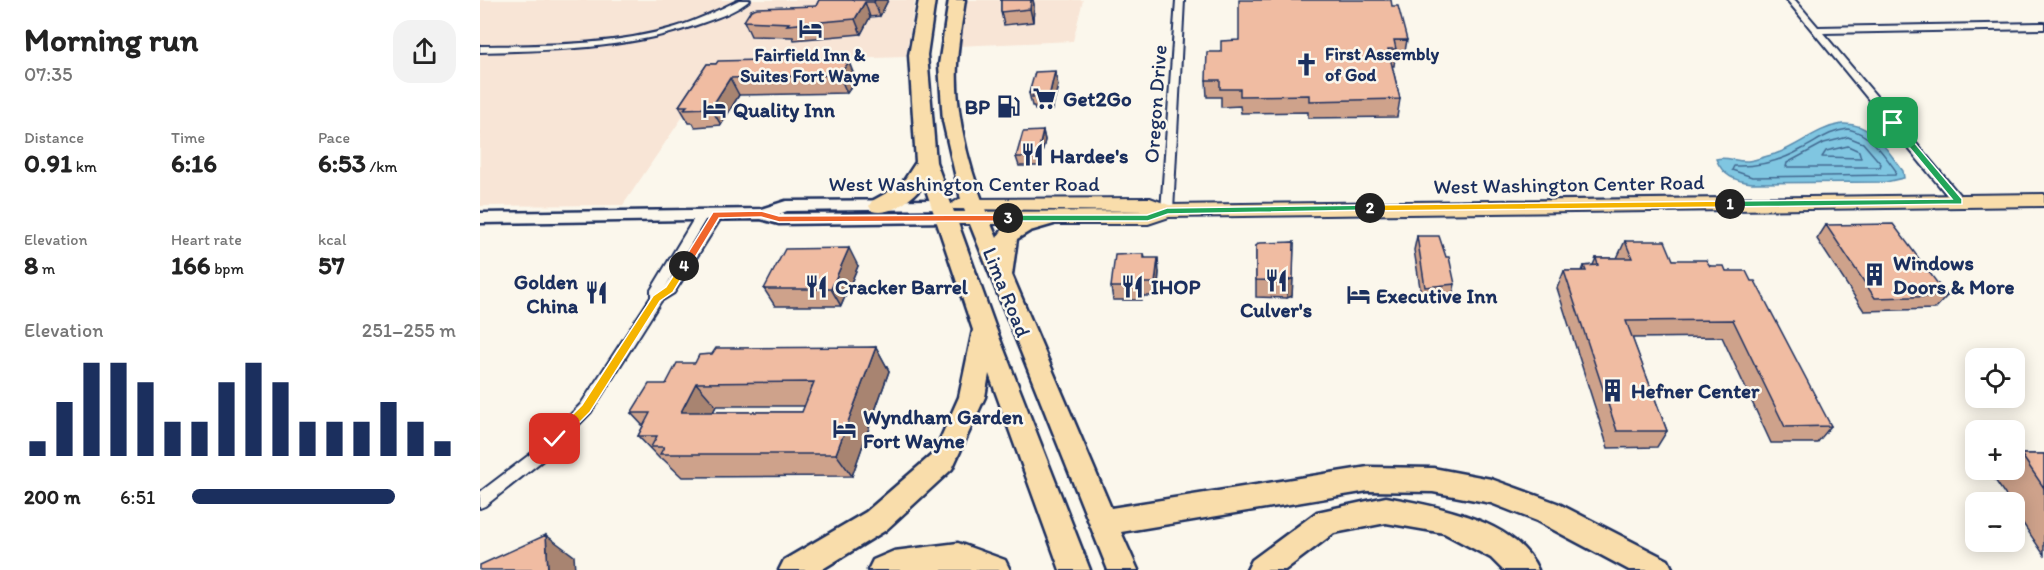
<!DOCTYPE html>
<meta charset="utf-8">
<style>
:root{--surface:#fff;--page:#f2f2f2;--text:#222;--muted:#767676;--accent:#1b2f5e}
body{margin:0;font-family:Itim,sans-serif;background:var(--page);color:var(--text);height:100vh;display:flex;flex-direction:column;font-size:22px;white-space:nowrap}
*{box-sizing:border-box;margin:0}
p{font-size:20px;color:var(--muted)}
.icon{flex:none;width:33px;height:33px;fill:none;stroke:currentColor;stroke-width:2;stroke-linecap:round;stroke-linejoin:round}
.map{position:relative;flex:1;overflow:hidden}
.drawer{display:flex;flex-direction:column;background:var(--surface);width:480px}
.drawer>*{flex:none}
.controls{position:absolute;left:1485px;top:348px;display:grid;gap:12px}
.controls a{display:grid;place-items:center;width:60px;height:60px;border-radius:12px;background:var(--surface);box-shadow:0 3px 15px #0003;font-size:30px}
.pin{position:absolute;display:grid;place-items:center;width:51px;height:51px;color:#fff;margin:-26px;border-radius:12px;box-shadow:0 3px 9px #0006}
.km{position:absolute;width:30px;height:30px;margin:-15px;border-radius:50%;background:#222;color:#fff;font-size:16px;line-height:30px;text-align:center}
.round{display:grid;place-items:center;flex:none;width:63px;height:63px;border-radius:18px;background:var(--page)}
.summary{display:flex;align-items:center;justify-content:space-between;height:102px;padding:0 24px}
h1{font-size:33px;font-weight:700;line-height:45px}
.metrics{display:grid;grid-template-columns:repeat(3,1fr);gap:9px;height:102px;padding:6px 24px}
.metrics div{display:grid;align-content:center}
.metrics b{font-size:26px;font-weight:700}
.metrics small{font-size:16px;font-weight:400}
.metrics p{font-size:16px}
.chart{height:168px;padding:12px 24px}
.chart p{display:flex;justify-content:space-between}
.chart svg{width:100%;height:108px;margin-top:6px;stroke:var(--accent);stroke-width:6}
ul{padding:0 24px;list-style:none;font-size:20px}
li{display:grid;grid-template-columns:96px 72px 1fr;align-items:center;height:45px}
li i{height:15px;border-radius:8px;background:var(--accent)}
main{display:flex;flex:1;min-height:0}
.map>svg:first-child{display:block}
</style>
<main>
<section class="drawer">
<div class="summary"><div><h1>Morning run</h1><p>07:35</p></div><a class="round"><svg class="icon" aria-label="share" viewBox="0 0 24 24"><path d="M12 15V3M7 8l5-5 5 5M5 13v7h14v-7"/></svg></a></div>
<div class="metrics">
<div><p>Distance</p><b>0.91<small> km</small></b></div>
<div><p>Time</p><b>6:16</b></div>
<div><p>Pace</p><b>6:53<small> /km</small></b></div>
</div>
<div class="metrics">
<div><p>Elevation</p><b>8<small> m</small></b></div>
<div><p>Heart rate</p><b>166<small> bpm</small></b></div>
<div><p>kcal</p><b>57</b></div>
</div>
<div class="chart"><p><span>Elevation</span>251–255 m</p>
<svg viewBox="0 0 160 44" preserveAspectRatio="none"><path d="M5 44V38M15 44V22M25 44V6M35 44V6M45 44V14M55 44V30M65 44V30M75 44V14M85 44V6M95 44V14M105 44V30M115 44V30M125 44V30M135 44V22M145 44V30M155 44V38"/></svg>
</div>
<ul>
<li><b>200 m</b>6:51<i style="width:77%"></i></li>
</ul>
</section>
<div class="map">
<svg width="1564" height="570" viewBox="0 0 1564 570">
<rect width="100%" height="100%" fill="#fbf7ec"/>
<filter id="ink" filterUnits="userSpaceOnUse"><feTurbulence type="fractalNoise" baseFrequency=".0167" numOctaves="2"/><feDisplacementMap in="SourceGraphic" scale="12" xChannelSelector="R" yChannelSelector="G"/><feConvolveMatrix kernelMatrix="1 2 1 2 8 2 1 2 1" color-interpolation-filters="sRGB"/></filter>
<g filter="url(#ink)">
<!-- built -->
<path fill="#f8e5d6" d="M0 0H435L426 57 239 63 143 205 0 206Z
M484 0H603L593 41 477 46Z"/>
<!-- water -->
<path fill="#80c6e1" stroke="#588aad" stroke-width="1.5" d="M1362 124C1392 122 1406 149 1423 171L1424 178 1406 182 1272 183C1255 181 1243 176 1236 159 1247 156 1256 162 1268 161 1277 160 1286 156 1295 154 1319 146 1336 128 1362 124Z"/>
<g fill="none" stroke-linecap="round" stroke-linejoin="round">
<!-- shore -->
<path stroke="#436b92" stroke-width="1.5" d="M1368 129C1391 134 1403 153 1416 171L1415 175 1272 177 1252 170 1254 166C1278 167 1301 161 1322 149 1338 141 1349 131 1368 129Z
M1368 137 1383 143 1401 164 1400 167H1306L1307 163 1344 143Z
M1368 146 1379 151 1381 158 1342 157 1346 151Z"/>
<defs>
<path id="street" d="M259 0H270C258 10 240 17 225 22 152 49 77 50 0 52V46C66 45 133 46 196 27 218 20 239 10 259 0Z
M696 0H704L693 211 687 215 681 211Z
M1307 0H1315L1338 27 1564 23V29L1343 33 1483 199 1484 202 1483 205H1475Z
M222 211 228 215 185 287 233 212 237 211 243 215 194 293 181 301 111 412 67 457 5 506 0 508V492L57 449 101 404 171 297V290L218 212Z"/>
<path id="secondary" d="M461 200 466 201 469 205 466 209 307 211 299 214 466 213 474 218 471 222 299 224 281 219 0 223V213L281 209 306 201Z"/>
<path id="primary" d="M1564 194V206L689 217 668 224H466L460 222 457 218 460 214 466 212 669 211 473 209 470 205 479 199 670 198 689 205Z"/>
<path id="highway" d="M439 0H455L447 55 456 162 516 329 610 570H580L509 374 505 397 472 469 406 530 341 570H299L304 560 386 512 454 453 479 397 493 330 444 184C433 199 411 216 392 211L389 206 392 201 421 185 436 162 429 55Z
M469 0H485C482 21 478 43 477 64 474 121 494 185 517 238 526 220 555 208 574 214L577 219 574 224 550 231 537 239 532 275 631 508 888 467 953 468 1011 479 1077 503 1188 560 1193 570H1149L1057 521 1011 503 953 492 888 491 641 532 658 570H628L482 204 463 121 459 65Z
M906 497C954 506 1036 519 1058 570H1023L1011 558 964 533 906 523 854 533 805 570H767L772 560 837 512Z
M478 543 525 560 530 570H388L393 560 414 551Z"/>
</defs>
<!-- street casing -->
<use href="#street" stroke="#1b2f5e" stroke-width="4"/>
<!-- secondary casing -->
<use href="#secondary" stroke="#1b2f5e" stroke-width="5"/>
<!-- primary casing -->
<use href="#primary" stroke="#1b2f5e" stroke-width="4"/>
<!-- highway casing -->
<use href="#highway" stroke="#1b2f5e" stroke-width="5"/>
<!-- street -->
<use href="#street" fill="#fbf7ec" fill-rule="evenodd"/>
<!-- secondary -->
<use href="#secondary" fill="#fbf7ec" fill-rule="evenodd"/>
<!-- primary -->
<use href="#primary" fill="#f9ddab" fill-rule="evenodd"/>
<!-- highway -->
<use href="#highway" fill="#f9ddab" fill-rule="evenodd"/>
</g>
<!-- wall -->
<path fill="#cea28b" stroke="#1b2f5e" stroke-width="1.5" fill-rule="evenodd" d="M339 0H408L400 16 390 17 381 34 314 40 313 37 271 36 264 21 336 6Z
M521 0H553L554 5 553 22 524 25 521 12Z
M759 40H927L924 57H915L914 66H912L920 99 917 117 828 118V112L761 113 760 106 741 107V97H727L726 80 741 52Z
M367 62 376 80 367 93 259 95 241 125 215 127 213 123H209L199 106 227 64Z
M578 85 572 110H555L554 106H552L549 93Z
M563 131 565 140 559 166H539L536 157Z
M1346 225 1467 296 1455 309 1384 311 1337 239Z
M937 236 975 284 972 298 942 300 934 250Z
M1145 241 1193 260 1230 266 1246 271 1351 426 1337 443H1291L1242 337 1152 338 1187 431 1177 447 1128 448 1077 288 1084 271H1102L1104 266 1113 265 1116 258H1137Z
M814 242 812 296 807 298 776 297V246Z
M664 254 665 258 679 272 677 296H663L662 300H633L631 287Z
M378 266 361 306H295L284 289Z
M396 347 409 371 372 476 202 477 183 459H180L158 436 163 426 151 413 186 384 215 363ZM236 406H325L322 412H233Z
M1541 454H1564V555L1534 510V502H1530L1513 477 1522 470H1534V459Z"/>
<!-- shaded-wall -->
<path fill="#a88471" stroke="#1b2f5e" stroke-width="1.5" d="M395 0H408L400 16 394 2Z
M551 0H553L554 5 553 22 550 9Z
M385 2 390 17 381 34 375 19Z
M365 58 367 64 369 62 376 80 367 93 359 75 362 62Z
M575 71 578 85 572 110 569 97Z
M250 78 259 95 241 125 231 108Z
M563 131 565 140 559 166 557 157Z
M369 248 378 266 361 306 351 289Z
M678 258 679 272 677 296 675 283Z
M813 278 812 296 807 298V281Z
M661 283 663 296 662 300 660 287Z
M396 347 409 371 372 476 356 454Z
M216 383 236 406 222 435 201 412Z
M66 535 94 556 95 570H68Z"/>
<!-- building -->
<path fill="#f0bca2" stroke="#1b2f5e" stroke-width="1.5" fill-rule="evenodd" d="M339 0H395L394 2H385L375 19 307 25 309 23 264 21 271 10 277 8 336 6Z
M521 0H551L550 9 521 12Z
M759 0H911L912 6H918L927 40H914L916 49H908L920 99 829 101V95L760 96V89H740V80H726L727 52H741V41L759 40Z
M365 58 362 62H369L359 75 250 78 231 108 204 109 207 106H199L227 64H236L238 61Z
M575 71 569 97H552L553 93H549L555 72Z
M563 131 557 157H536L543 132Z
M1413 224 1467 296 1395 298 1346 225Z
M937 236H959L966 257H969L975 284 945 287Z
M1145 241H1185L1193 260H1226L1230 266H1244L1246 271H1266L1271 281H1275L1351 426 1305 427 1253 320 1146 321 1187 431H1137L1084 271H1106L1104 266 1118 265 1116 258H1152Z
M814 242 813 278 807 281 776 280V246L779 243Z
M369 248 351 289H284L305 249Z
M658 254H664V258H678L675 283H661L660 287H631L635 255Z
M396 347 356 454H180L184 447H171L177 436H158L170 413H151L169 384H186L197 363H215L219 355 232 354 236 348ZM334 382 322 412H201L216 383Z
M1541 454H1564V488Z
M66 535 68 570H0V565Z"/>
</g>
<!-- split-1 -->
<path fill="#22a559" stroke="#fff" stroke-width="1.5" d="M1410 121H1416L1482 199V204L1250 207 1245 204 1250 201 1472 199 1410 124Z"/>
<!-- split-2 -->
<path fill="#f5b400" stroke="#fff" stroke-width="1.5" d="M1250 201 1254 204 1250 207 890 211 885 208 890 205Z"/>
<!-- split-3 -->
<path fill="#22a559" stroke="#fff" stroke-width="1.5" d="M890 205 893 206V210L688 214 668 221H528L523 218 528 215H667L687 208Z"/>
<!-- split-4 -->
<path fill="#f0652b" stroke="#fff" stroke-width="1.5" d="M281 211 299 216 528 215 533 218 528 221 299 222 281 217 239 218 208 269H201V264L233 212Z"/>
<!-- split-5 -->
<path fill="#f5b400" stroke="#fff" stroke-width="1.5" d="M201 264 209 266 193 292 180 301 110 412 79 443H71V436L102 405 173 296 186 287Z"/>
<!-- icons -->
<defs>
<symbol id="hotel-bare" viewBox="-9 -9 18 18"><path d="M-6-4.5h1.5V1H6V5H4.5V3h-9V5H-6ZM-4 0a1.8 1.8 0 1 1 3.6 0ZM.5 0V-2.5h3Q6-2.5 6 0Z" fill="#1b2f5e" stroke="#fbf7ec" stroke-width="2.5" paint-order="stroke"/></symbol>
<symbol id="church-bare" viewBox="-9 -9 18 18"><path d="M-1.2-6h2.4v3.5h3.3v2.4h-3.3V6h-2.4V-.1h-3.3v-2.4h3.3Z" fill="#1b2f5e" stroke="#fbf7ec" stroke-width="2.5" paint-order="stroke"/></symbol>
<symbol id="supermarket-bare" viewBox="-9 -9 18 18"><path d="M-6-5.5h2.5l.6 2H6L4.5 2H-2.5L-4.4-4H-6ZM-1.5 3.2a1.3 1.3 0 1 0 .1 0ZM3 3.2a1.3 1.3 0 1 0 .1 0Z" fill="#1b2f5e" stroke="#fbf7ec" stroke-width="2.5" paint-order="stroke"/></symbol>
<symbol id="fuel-bare" viewBox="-9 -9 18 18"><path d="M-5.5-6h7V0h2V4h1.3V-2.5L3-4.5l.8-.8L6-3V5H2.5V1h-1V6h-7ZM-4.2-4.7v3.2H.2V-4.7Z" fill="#1b2f5e" stroke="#fbf7ec" stroke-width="2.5" paint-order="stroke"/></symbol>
<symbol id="restaurant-bare" viewBox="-9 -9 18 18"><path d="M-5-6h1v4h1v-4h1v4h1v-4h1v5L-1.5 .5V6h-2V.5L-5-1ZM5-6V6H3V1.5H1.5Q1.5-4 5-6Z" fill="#1b2f5e" stroke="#fbf7ec" stroke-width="2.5" paint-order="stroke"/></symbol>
<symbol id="building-bare" viewBox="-9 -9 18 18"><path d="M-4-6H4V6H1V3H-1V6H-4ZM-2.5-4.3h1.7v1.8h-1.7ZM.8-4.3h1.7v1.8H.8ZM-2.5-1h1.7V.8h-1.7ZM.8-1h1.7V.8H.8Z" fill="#1b2f5e" stroke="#fbf7ec" stroke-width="2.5" paint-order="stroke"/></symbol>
</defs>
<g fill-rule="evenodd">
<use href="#hotel-bare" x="314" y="12" width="33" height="33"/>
<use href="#church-bare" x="810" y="48" width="33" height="33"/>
<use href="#supermarket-bare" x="548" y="82" width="33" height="33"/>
<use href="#fuel-bare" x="512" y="90" width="33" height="33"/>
<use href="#hotel-bare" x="218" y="92" width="33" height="33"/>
<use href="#restaurant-bare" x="536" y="138" width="33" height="33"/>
<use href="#building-bare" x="1378" y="258" width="33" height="33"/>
<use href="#restaurant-bare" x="780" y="264" width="33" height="33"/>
<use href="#restaurant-bare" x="320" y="270" width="33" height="33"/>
<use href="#restaurant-bare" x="636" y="270" width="33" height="33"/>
<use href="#restaurant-bare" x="100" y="276" width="33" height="33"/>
<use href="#hotel-bare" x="862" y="278" width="33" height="33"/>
<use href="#building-bare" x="1116" y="374" width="33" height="33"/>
<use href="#hotel-bare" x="348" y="412" width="33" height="33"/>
</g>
<g text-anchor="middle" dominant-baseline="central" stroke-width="5" stroke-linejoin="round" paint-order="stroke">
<!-- far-poi labels -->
<g font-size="18" font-weight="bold" fill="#1b2f5e" stroke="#fbf7ec" text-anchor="start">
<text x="845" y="54">First Assembly<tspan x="845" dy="21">of God</tspan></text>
<text x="330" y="55" text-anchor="middle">Fairfield Inn &amp;<tspan x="330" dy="21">Suites Fort Wayne</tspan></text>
</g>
<!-- poi labels -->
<g font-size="21" font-weight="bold" fill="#1b2f5e" stroke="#fbf7ec" text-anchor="start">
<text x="583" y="98">Get2Go</text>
<text x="510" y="106" text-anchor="end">BP</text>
<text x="253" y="109">Quality Inn</text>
<text x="570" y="155">Hardee's</text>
<text x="1413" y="262">Windows<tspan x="1413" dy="24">Doors &amp; More</tspan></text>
<text x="98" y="281" text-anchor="end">Golden<tspan x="98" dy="24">China</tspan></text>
<text x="355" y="286">Cracker Barrel</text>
<text x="671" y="286">IHOP</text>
<text x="896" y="295">Executive Inn</text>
<text x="796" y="309" text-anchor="middle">Culver's</text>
<text x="1151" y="390">Hefner Center</text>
<text x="383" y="416">Wyndham Garden<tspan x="383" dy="24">Fort Wayne</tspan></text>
</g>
<!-- street labels -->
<g font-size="21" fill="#1b2f5e" stroke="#fbf7ec">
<text transform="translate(675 104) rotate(-86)">Oregon Drive</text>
<text x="484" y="183">West Washington Center Road</text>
<text transform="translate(1089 184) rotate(-1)">West Washington Center Road</text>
<text transform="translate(527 292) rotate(68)">Lima Road</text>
</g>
</g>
</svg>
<div class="controls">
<a><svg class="icon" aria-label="locate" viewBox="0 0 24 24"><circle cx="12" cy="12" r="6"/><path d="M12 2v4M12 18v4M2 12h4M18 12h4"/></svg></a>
<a>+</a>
<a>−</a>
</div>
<div class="pin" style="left:1413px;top:123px;background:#1e9e55"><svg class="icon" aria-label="arrive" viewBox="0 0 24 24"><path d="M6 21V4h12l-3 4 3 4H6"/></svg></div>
<div class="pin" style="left:75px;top:439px;background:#d93025"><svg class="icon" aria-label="check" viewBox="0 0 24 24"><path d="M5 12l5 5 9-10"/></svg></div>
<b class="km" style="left:1250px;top:204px">1</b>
<b class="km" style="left:890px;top:208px">2</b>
<b class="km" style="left:528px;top:218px">3</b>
<b class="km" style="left:204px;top:266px">4</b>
</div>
</main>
